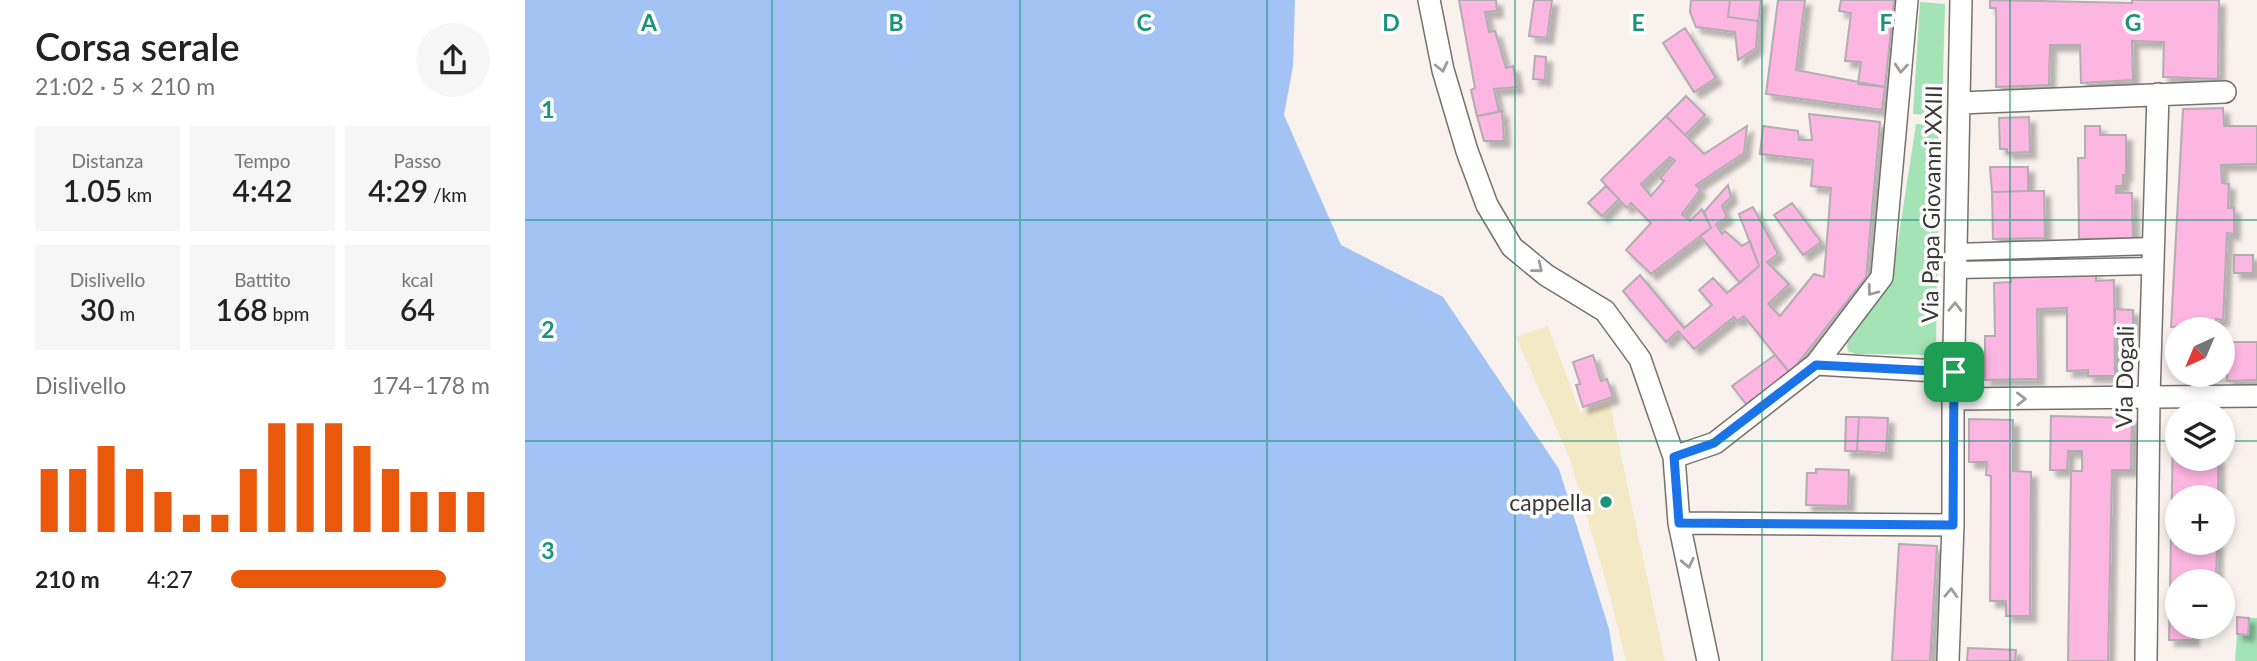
<!DOCTYPE html>
<html lang="it">
<meta charset="utf-8">
<style>
:root{--surface:#fff;--page:#f6f6f6;--text:#222;--muted:#767676;--accent:#ea580c}
body{margin:0;font-family:Lato,sans-serif;background:var(--page);color:var(--text);height:100vh;display:flex;flex-direction:column;font-size:26px;white-space:nowrap}
*{box-sizing:border-box;margin:0}
p{font-size:23px;color:var(--muted)}
.icon{flex:none;width:38px;height:38px;fill:none;stroke:currentColor;stroke-width:2;stroke-linecap:round;stroke-linejoin:round}
.map{position:relative;flex:1;overflow:hidden}
.details{display:flex;flex-direction:column;background:var(--surface);width:525px}
.details>*{flex:none}
.needle{width:46px;rotate:224deg}
.controls{position:absolute;left:1640px;top:317px;display:grid;gap:14px}
.controls a{display:grid;place-items:center;width:70px;height:70px;border-radius:50%;background:var(--surface);box-shadow:0 4px 10px #0003;font-size:35px}
.pin{position:absolute;display:grid;place-items:center;width:60px;height:60px;color:#fff;margin:-30px;border-radius:14px;box-shadow:0 4px 10px #0006}
.round{display:grid;place-items:center;flex:none;width:74px;height:74px;border-radius:37px;background:var(--page)}
.head{display:flex;align-items:center;justify-content:space-between;height:119px;padding:0 35px}
h1{font-size:38px;font-weight:600;line-height:52px}
.figures{display:grid;grid-template-columns:repeat(3,1fr);gap:10px;height:119px;padding:7px 35px}
.figures div{display:grid;align-content:center;border-radius:0px;background:var(--page);text-align:center}
.figures b{font-size:30px;font-weight:600}
.figures small{font-size:19px;font-weight:400}
.figures p{font-size:19px}
.chart{height:196px;padding:14px 35px}
.chart p{display:flex;justify-content:space-between}
.chart svg{width:100%;height:126px;margin-top:7px;stroke:var(--accent);stroke-width:6}
ul{padding:0 35px;list-style:none;font-size:23px}
li{display:grid;grid-template-columns:112px 84px 1fr;align-items:center;height:52px}
li i{height:18px;border-radius:9px;background:var(--accent)}
main{display:flex;flex:1;min-height:0}
.map>svg:first-child{display:block}
</style>
<main>
<section class="details">
<div class="head"><div><h1>Corsa serale</h1><p>21:02 · 5 × 210 m</p></div><a class="round"><svg class="icon" aria-label="share" viewBox="0 0 24 24"><path d="M12 15V3M7 8l5-5 5 5M5 13v7h14v-7"/></svg></a></div>
<div class="figures">
<div><p>Distanza</p><b>1.05<small> km</small></b></div>
<div><p>Tempo</p><b>4:42</b></div>
<div><p>Passo</p><b>4:29<small> /km</small></b></div>
</div>
<div class="figures">
<div><p>Dislivello</p><b>30<small> m</small></b></div>
<div><p>Battito</p><b>168<small> bpm</small></b></div>
<div><p>kcal</p><b>64</b></div>
</div>
<div class="chart"><p><span>Dislivello</span>174–178 m</p>
<svg viewBox="0 0 160 44" preserveAspectRatio="none"><path d="M5 44V22M15 44V22M25 44V14M35 44V22M45 44V30M55 44V38M65 44V38M75 44V22M85 44V6M95 44V6M105 44V6M115 44V14M125 44V22M135 44V30M145 44V30M155 44V30"/></svg>
</div>
<ul>
<li><b>210 m</b>4:27<i style="width:83%"></i></li>
</ul>
</section>
<div class="map">
<svg width="1732" height="661" viewBox="0 0 1732 661">
<defs>
<filter id="shadow"><feDropShadow dx="6" dy="6" stdDeviation="2" flood-color="#0004"/></filter>
</defs>
<rect width="100%" height="100%" fill="#f8f1ee"/>
<!-- green -->
<path fill="#a3e3b6" d="M1395 2 1420 4 1417 116 1388 114Z
M1391 124 1414 125 1411 355 1330 354 1323 351 1322 343 1367 280Z
M1724 618H1732V661H1710L1712 634 1723 635Z"/>
<!-- sand -->
<path fill="#f3e9c4" d="M1023 326 1055 412 1085 404 1140 661H1101L1083 589 1045 459 991 337Z"/>
<!-- water -->
<path fill="#a4c3f5" d="M0 0H770L768 66 759 115 816 245 918 297 1034 469 1084 629 1089 661H0Z"/>
<!-- building -->
<path fill="#fdb6e1" stroke="#b3acb0" stroke-width="2" fill-rule="evenodd" filter="url(#shadow)" d="M934 0H971L972 11 960 12 964 32 970 31 981 68 988 66 992 87 969 89 974 112 952 116 946 90 950 88Z
M1009 0H1027L1022 38 1004 36Z
M1166 0H1205L1203 17 1233 21 1231 48 1213 60 1210 32 1171 27 1165 12Z
M1205 0H1236L1233 21 1203 17Z
M1253 0H1280L1271 70 1360 87 1357 110 1241 94Z
M1316 0H1369L1360 87 1333 84 1336 62 1320 61 1326 13 1314 11Z
M1465 0 1607 3V0H1694L1693 79 1638 77 1639 42 1607 41 1608 80 1556 83 1555 45H1525L1524 85 1471 87V8H1465Z
M1160 28 1191 78 1169 92 1138 43Z
M1010 56 1021 57 1020 80 1008 79Z
M1161 96 1180 115 1160 135 1141 116Z
M1698 108 1699 126H1732V164L1696 165 1697 183 1704 184 1703 208H1709V234L1702 233 1698 320 1691 319V329H1670V326L1646 327 1658 109Z
M977 111 979 141H959L952 116Z
M1284 114 1355 122 1341 277 1265 373 1219 316 1212 321 1209 317 1169 349 1153 331 1141 342 1098 291 1115 275 1159 328 1187 305 1174 290 1188 278 1202 293 1234 266 1214 214 1228 207 1253 254 1242 262 1264 284 1243 304 1255 316 1289 274 1299 277 1306 188 1286 186 1288 160 1235 154 1238 126 1273 131 1274 140H1287Z
M1141 116 1179 154 1222 126 1219 153 1171 185 1175 190 1157 214 1165 221 1177 209 1186 228 1126 274 1101 250 1126 223 1106 203 1102 208 1076 180ZM1145 157 1150 161 1135 178 1139 181 1126 196 1116 184Z
M1504 117 1505 152 1482 153V149H1475L1474 118Z
M1560 126H1575V135H1601V175H1598V186H1591V193H1607L1608 238 1554 239 1553 158H1560Z
M1465 167H1503V191L1467 192Z
M1203 185 1206 197 1197 206 1202 217 1191 224 1197 234 1200 231 1217 246 1225 241 1234 266 1215 283 1175 236 1186 228 1179 212Z
M1081 186 1094 199 1077 216 1063 203Z
M1503 191H1519L1520 238 1468 239 1467 192Z
M1267 203 1296 242 1278 255 1249 215Z
M1709 255H1728V273H1709Z
M1571 273V281L1589 280 1590 376H1563V370L1542 371V308L1512 309 1513 379 1460 380V336H1470L1469 283 1486 282V275Z
M1590 309 1608 310V330H1590Z
M1698 342H1732V380L1702 381V375H1672L1698 374Z
M1068 355 1076 381 1082 379 1088 397 1058 407 1051 385 1055 384 1048 362Z
M1250 355 1265 373 1221 404 1207 386Z
M1526 416 1607 418 1606 470H1587L1583 661H1543L1546 471H1557V451H1543L1542 470H1525Z
M1321 417H1334L1332 451H1320Z
M1334 417 1363 418 1361 453 1332 451Z
M1444 419 1488 420V471L1506 472 1505 616H1481V601H1465L1466 476 1461 475 1462 462H1444Z
M1648 435 1652 436V458H1693V497H1652V542H1692L1691 581H1652V626H1668V640H1644Z
M1291 469 1324 470 1323 506 1281 505 1282 473H1291Z
M1374 544 1412 546 1405 661H1367Z
M1712 617 1724 618 1723 635 1712 634Z
M1443 648 1491 650 1490 661H1442Z"/>
<g fill="none" stroke-linecap="round" stroke-linejoin="round">
<defs>
<path id="pedestrian" d="M1431 252 1628 246
M1431 270 1628 266"/>
<path id="minor" d="M904 0 918 70 942 151 962 205 987 247 1021 275 1080 311 1115 359 1149 457 1154 523 1183 661
M1434 103 1700 92
M1291 364 1429 372
M1428 399 1732 396
M1149 457 1190 443 1291 364 1357 277 1382 0
M1154 523 1428 525
M1423 661 1428 525V399L1436 0
M1621 661 1624 397 1633 94"/>
</defs>
<!-- pedestrian casing -->
<use href="#pedestrian" stroke="#77716d" stroke-width="19"/>
<!-- minor casing -->
<use href="#minor" stroke="#77716d" stroke-width="24"/>
<!-- pedestrian -->
<use href="#pedestrian" stroke="#fff" stroke-width="16"/>
<!-- minor -->
<use href="#minor" stroke="#fff" stroke-width="21"/>
</g>
<!-- one-way arrows -->
<defs><path id="oneway-chevron" d="M-2-3.5L2.5 0L-2 3.5" fill="none" stroke-width="1.6" stroke-linecap="round" stroke-linejoin="round" transform="scale(1.75)"/></defs>
<g stroke="#9d9c9b">
<use href="#oneway-chevron" transform="translate(917 67) rotate(77)"/>
<use href="#oneway-chevron" transform="translate(1376 68) rotate(95)"/>
<use href="#oneway-chevron" transform="translate(1013 268) rotate(39)"/>
<use href="#oneway-chevron" transform="translate(1347 291) rotate(127)"/>
<use href="#oneway-chevron" transform="translate(1430 307) rotate(-89)"/>
<use href="#oneway-chevron" transform="translate(1496 399) rotate(-1)"/>
<use href="#oneway-chevron" transform="translate(1163 563) rotate(78)"/>
<use href="#oneway-chevron" transform="translate(1426 593) rotate(-88)"/>
</g>
<g fill="none" stroke-linecap="round" stroke-linejoin="round">
<defs>
<path id="route" d="M1291 365 1429 372 1428 525 1154 523 1149 457 1189 443Z"/>
</defs>
<!-- route casing -->
<use href="#route" stroke="#fff" stroke-width="14"/>
<!-- route -->
<use href="#route" stroke="#1a73e8" stroke-width="9"/>
</g>
<!-- grid -->
<path fill="none" stroke="#1a9378" stroke-width="2" stroke-opacity="0.55" d="M247 0V661M495 0V661M742 0V661M990 0V661M1237 0V661M1485 0V661M0 220H1732M0 441H1652M1698 441H1732"/>
<!-- markers -->
<circle fill="#1a9378" stroke="#fff" stroke-width="2.5" cx="1081" cy="502" r="7"/>
<g text-anchor="middle" dominant-baseline="central" stroke-width="7" stroke-linejoin="round" paint-order="stroke">
<!-- street labels -->
<g font-size="23" fill="#3b3837" stroke="#fff">
<text transform="translate(1406 204) rotate(-89)">Via Papa Giovanni XXIII</text>
<text transform="translate(1599 377) rotate(-89)">Via Dogali</text>
</g>
<!-- poi labels -->
<g font-size="23" fill="#3b3837" stroke="#fff" text-anchor="end">
<text x="1067" y="502">cappella</text>
</g>
</g>
<g font-size="23" text-anchor="middle" font-weight="bold" fill="#1a9378" stroke="#fff" stroke-width="7" stroke-linejoin="round" paint-order="stroke">
<text x="124" y="31">A</text>
<text x="371" y="31">B</text>
<text x="619" y="31">C</text>
<text x="866" y="31">D</text>
<text x="1113" y="31">E</text>
<text x="1361" y="31">F</text>
<text x="1608" y="31">G</text>
<text x="23" y="118">1</text>
<text x="23" y="338">2</text>
<text x="23" y="559">3</text>
</g>
</svg>
<div class="controls">
<a><svg class="needle" viewBox="-14 -14 28 28"><path d="M0-13l5 13h-10z" fill="#e53935"/><path d="M0 13l5-13h-10z" fill="#767676"/></svg></a>
<a><svg class="icon" aria-label="layers" viewBox="0 0 24 24"><path d="M12 4l9 5-9 5-9-5zM3 14l9 5 9-5"/></svg></a>
<a>+</a>
<a>−</a>
</div>
<div class="pin" style="left:1429px;top:372px;background:#1e9e55"><svg class="icon" aria-label="arrive" viewBox="0 0 24 24"><path d="M6 21V4h12l-3 4 3 4H6"/></svg></div>
</div>
</main>
